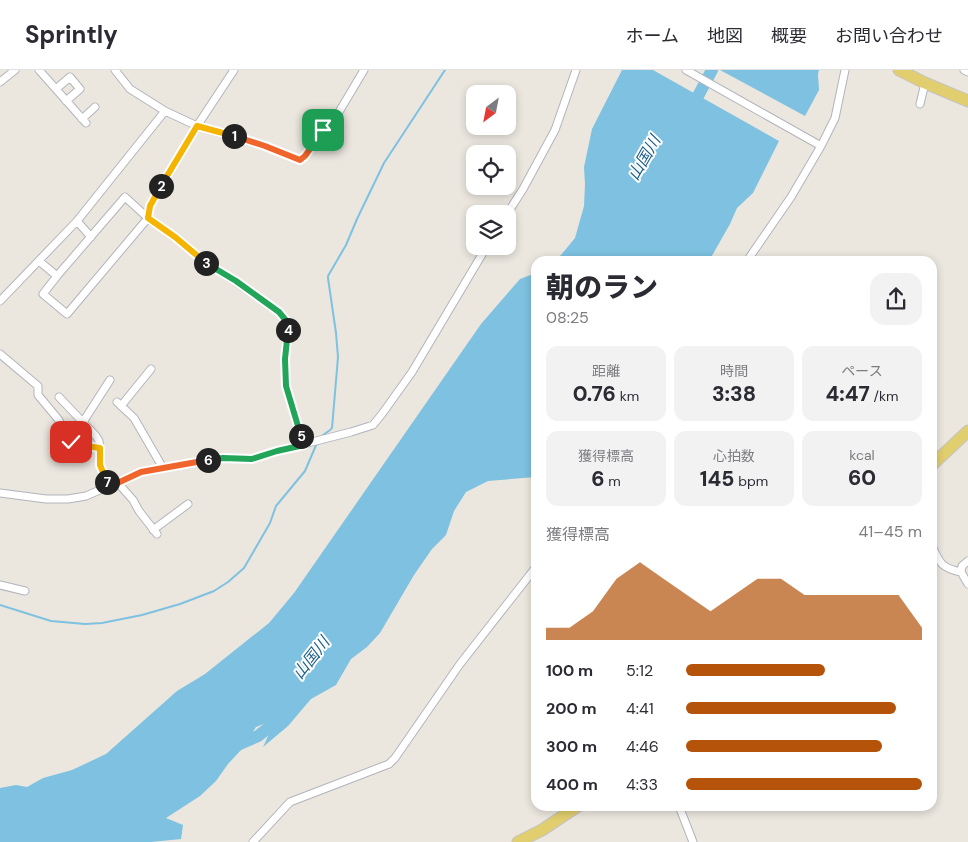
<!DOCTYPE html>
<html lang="ja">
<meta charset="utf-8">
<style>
:root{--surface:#fff;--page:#f2f2f3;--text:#2b2b33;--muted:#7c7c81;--line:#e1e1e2;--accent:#b45309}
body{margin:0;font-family:"DM Sans","Noto Sans JP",sans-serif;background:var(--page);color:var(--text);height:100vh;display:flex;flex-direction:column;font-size:19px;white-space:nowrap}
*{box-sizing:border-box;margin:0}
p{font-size:16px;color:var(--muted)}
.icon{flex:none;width:28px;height:28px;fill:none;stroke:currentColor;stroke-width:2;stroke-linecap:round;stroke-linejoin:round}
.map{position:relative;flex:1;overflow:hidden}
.panel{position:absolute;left:531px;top:186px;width:406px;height:555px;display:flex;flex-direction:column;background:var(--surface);border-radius:15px;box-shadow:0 2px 8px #0003}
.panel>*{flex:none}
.needle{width:32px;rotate:212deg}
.fabs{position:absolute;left:466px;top:15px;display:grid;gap:10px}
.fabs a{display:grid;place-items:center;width:50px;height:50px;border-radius:10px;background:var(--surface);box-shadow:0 2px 8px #0003;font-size:25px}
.pin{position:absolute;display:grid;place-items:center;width:42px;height:42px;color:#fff;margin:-21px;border-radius:10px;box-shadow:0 2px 8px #0006}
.km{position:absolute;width:25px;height:25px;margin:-12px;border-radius:50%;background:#222;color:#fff;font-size:14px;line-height:25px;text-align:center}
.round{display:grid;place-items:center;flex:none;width:52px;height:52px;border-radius:15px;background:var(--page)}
.summary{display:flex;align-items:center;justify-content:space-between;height:85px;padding:0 15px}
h1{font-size:28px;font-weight:800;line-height:38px}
.metrics{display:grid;grid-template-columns:repeat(3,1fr);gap:8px;height:85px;padding:5px 15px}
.metrics div{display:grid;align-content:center;border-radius:12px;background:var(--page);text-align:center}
.metrics b{font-size:21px;font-weight:800}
.metrics small{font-size:14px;font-weight:400}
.metrics p{font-size:14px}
.chart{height:140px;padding:10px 15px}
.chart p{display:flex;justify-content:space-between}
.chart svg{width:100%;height:90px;margin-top:5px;fill:var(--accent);opacity:.7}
ul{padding:0 15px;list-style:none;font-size:16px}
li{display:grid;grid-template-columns:80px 60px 1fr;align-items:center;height:38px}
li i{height:12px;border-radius:6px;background:var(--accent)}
header{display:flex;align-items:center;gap:30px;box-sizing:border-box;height:70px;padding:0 25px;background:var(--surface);border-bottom:1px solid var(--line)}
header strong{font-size:24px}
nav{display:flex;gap:28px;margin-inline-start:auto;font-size:18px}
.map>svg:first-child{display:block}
</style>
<header>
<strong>Sprintly</strong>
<nav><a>ホーム</a><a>地図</a><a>概要</a><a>お問い合わせ</a></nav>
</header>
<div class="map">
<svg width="968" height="772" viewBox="0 0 968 772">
<rect width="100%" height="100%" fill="#ebe7df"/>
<!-- water -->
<path fill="#7ec1e1" d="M622 0H653L779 71 753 123 737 138 730 154 709 191H553L561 185 575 168 584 136 585 114 584 97 592 59Z
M720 0H819L818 4 819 20 805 46Z
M536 203V406L535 407 488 411 466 422 454 441 446 465 432 479 414 505 380 563 367 577 351 589 336 615 311 629 288 656 263 677 276 649 256 657 241 680 228 694 216 711 200 726 166 748 183 755 181 769 151 772H0V718L16 715 27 717 43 708 72 700 106 684 177 621 205 604 269 553 294 523 481 254 520 209Z"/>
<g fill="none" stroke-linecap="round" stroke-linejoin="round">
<!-- stream -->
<path stroke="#7ec1e1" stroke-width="2" d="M321 367C324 363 329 362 332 358L338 287 336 263 328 208V206L346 175 357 149 384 93 445 0
M0 535 51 551 85 554 102 553 142 545 180 534 214 521 228 512 244 498 270 453 276 436 305 401 317 373"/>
<!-- river -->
<path stroke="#7ec1e1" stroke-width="12" d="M691 39 712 0
M233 677 258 666 272 655 286 642"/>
<defs>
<path id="minor" d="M39 0 86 53
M115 0 130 19 165 41 197 56 265 76 300 90 305 86 323 60 330 57 364 0
M234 0 197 56 150 136 148 148 175 167 209 195 235 211 279 242 288 253 285 289 286 316 304 375
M686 0 821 76
M964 0 968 2
M0 12 15 0
M56 19 70 7 80 19 66 31
M920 34 925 13
M82 49 95 37
M507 144 523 119 555 60 576 0
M77 151 91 167
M39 191 57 206 43 224 67 244 148 148 125 127 57 206
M747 191 791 127 821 76 835 48 845 0
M0 231 77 151 165 41
M0 284 38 316V325L58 349 71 372 73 374 100 378V395L109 417
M59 327 96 366 99 371 100 378
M117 332 134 348 163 398
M121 336 151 299
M83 352 110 310
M118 413 133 430 139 441 157 464
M0 423 46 429H68L86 426 141 402 223 388 252 389 277 381 351 362 373 355 382 344 412 302 487 176
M153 460 188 434
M932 476C940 494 942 498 961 502
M968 491 962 496 961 502 968 514
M0 515 25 521
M679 736 693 772
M253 772 290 732 389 694 395 688 460 594 536 497"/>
<path id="primary" d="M899 0 925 13 968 31
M932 395 968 361
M518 772 542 760 578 736"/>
</defs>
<!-- minor casing -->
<use href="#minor" stroke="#b2b4bd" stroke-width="9"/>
<!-- primary casing -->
<use href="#primary" stroke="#c4c4c4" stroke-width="13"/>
<!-- minor -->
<use href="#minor" stroke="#fff" stroke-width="7"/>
<!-- primary -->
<use href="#primary" stroke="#e1ce6e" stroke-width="11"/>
</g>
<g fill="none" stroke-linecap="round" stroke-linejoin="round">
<defs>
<path id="split-1" d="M234 66 265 76 300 90 305 86 323 60"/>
<path id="split-2" d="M161 116 197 56 234 66"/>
<path id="split-3" d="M161 116 150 136 148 148 175 167 206 193"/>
<path id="split-4" d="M206 193 236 211 279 242 288 253V260"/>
<path id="split-5" d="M288 260 285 289 286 316 301 366"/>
<path id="split-6" d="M208 390 223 388 252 389 277 381 304 375 301 366"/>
<path id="split-7" d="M107 412 109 417 141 402 208 390"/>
<path id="split-8" d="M71 372 73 374 100 378V395L107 412"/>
</defs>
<!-- split-1 casing -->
<use href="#split-1" stroke="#fff" stroke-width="10"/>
<!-- split-2 casing -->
<use href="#split-2" stroke="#fff" stroke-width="10"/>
<!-- split-3 casing -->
<use href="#split-3" stroke="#fff" stroke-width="10"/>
<!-- split-4 casing -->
<use href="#split-4" stroke="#fff" stroke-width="10"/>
<!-- split-5 casing -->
<use href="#split-5" stroke="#fff" stroke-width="10"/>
<!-- split-6 casing -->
<use href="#split-6" stroke="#fff" stroke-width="10"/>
<!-- split-7 casing -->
<use href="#split-7" stroke="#fff" stroke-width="10"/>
<!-- split-8 casing -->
<use href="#split-8" stroke="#fff" stroke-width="10"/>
<!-- split-1 -->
<use href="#split-1" stroke="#f0652b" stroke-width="6"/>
<!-- split-2 -->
<use href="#split-2" stroke="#f5b400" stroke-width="6"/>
<!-- split-3 -->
<use href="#split-3" stroke="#f5b400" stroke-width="6"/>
<!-- split-4 -->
<use href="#split-4" stroke="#22a559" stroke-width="6"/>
<!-- split-5 -->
<use href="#split-5" stroke="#22a559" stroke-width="6"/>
<!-- split-6 -->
<use href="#split-6" stroke="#22a559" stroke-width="6"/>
<!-- split-7 -->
<use href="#split-7" stroke="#f0652b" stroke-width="6"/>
<!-- split-8 -->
<use href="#split-8" stroke="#f5b400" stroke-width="6"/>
</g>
<g text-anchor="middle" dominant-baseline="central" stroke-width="4" stroke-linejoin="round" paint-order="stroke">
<!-- water labels -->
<g font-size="16" font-style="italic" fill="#1c608e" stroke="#fff">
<text transform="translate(644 88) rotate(-60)">山国川</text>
<text transform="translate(311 588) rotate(-52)">山国川</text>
</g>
</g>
</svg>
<div class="fabs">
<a><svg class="needle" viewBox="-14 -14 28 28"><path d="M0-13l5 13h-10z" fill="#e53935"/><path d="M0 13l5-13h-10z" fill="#7c7c81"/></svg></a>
<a><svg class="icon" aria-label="locate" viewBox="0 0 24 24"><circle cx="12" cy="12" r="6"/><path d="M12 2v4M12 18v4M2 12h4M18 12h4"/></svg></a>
<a><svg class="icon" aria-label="layers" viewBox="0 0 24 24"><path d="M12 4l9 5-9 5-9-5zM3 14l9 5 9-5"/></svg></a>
</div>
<div class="pin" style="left:323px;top:60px;background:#1e9e55"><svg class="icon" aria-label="arrive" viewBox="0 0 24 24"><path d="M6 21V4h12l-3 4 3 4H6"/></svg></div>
<div class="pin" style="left:71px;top:372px;background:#d93025"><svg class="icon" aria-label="check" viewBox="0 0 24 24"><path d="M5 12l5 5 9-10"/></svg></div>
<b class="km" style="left:234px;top:66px">1</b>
<b class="km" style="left:161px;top:116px">2</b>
<b class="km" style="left:206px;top:193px">3</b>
<b class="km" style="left:288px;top:260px">4</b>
<b class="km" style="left:301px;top:366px">5</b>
<b class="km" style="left:208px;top:390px">6</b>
<b class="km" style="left:107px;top:412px">7</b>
<section class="panel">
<div class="summary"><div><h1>朝のラン</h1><p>08:25</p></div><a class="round"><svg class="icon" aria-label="share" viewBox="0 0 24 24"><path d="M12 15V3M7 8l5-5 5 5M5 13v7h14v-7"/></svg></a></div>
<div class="metrics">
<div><p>距離</p><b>0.76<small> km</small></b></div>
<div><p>時間</p><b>3:38</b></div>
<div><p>ペース</p><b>4:47<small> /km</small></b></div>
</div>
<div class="metrics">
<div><p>獲得標高</p><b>6<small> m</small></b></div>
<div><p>心拍数</p><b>145<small> bpm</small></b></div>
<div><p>kcal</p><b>60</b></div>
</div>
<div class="chart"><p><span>獲得標高</span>41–45 m</p>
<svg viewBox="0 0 160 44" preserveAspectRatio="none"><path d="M0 44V38L10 38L20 30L30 14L40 6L50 14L60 22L70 30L80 22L90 14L100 14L110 22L120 22L130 22L140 22L150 22L160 38V44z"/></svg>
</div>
<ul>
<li><b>100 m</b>5:12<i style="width:59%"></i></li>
<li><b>200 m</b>4:41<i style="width:89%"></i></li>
<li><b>300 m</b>4:46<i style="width:83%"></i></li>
<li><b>400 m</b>4:33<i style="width:100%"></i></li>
</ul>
</section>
</div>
